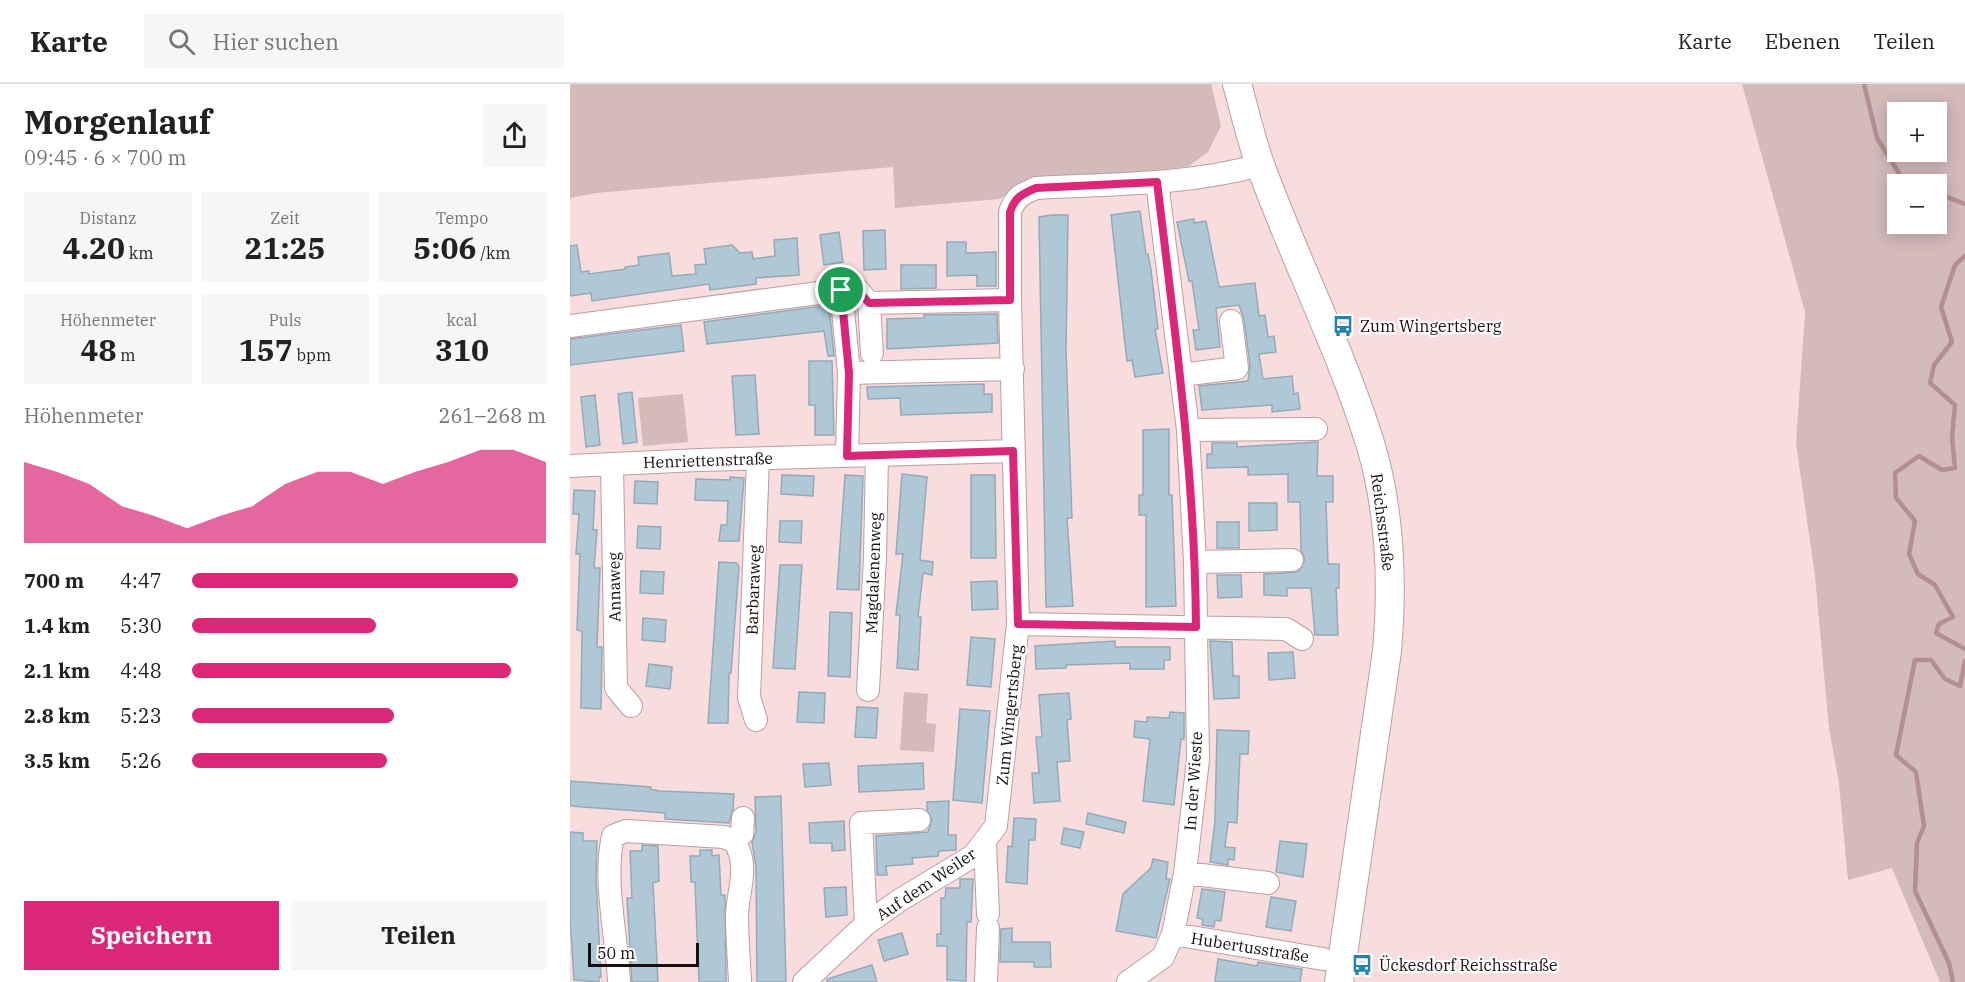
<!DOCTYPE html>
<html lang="de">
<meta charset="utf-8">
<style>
:root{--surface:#fff;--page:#f6f6f6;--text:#202124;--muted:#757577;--line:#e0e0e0;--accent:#db2777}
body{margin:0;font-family:"IBM Plex Serif",serif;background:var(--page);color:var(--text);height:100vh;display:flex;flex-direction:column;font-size:22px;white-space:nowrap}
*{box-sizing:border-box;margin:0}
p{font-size:20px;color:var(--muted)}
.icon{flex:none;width:33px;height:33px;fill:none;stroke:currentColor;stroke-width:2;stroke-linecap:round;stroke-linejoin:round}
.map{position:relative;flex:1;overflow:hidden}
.sheet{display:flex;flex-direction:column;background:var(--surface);width:570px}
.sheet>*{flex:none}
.buttons{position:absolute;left:1317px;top:18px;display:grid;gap:12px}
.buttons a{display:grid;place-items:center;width:60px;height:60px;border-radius:0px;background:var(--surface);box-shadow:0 3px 15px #0003;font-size:30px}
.scale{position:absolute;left:18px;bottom:15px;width:111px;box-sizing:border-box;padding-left:6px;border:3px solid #180e0f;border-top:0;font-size:16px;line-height:21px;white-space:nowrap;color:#180e0f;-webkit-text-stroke:4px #fff;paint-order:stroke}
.pin{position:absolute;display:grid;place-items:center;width:51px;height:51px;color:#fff;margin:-26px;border:3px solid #fff;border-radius:50%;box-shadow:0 2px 6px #0007}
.round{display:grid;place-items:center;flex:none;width:63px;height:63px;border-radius:0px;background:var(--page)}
.overview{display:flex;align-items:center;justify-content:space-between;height:102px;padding:0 24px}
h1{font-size:33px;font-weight:700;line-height:45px}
.metrics{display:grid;grid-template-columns:repeat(3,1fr);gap:9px;height:102px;padding:6px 24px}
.metrics div{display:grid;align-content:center;border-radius:0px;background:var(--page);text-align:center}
.metrics b{font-size:30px;font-weight:700}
.metrics small{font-size:16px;font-weight:400}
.metrics p{font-size:16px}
.chart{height:168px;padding:12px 24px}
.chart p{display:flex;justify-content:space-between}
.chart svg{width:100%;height:108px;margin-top:6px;fill:var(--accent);opacity:.7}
.action{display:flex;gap:12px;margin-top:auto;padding:12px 24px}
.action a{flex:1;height:69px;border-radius:0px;background:var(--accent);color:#fff;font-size:24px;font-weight:700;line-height:69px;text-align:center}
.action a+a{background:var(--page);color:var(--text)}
ul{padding:0 24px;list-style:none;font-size:20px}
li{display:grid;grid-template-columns:96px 72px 1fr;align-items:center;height:45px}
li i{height:15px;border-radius:8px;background:var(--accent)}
header{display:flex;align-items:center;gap:36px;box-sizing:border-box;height:84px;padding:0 30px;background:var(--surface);border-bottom:2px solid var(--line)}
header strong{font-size:28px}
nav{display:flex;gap:33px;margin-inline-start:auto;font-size:21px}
.search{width:420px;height:54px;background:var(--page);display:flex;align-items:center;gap:15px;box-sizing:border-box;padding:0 21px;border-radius:0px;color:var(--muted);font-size:22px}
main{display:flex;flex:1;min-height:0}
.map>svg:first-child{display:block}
</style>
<header>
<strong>Karte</strong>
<div class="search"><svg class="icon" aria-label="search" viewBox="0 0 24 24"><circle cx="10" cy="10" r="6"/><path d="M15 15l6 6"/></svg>Hier suchen</div>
<nav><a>Karte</a><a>Ebenen</a><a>Teilen</a></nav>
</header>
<main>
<section class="sheet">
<div class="overview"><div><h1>Morgenlauf</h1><p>09:45 · 6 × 700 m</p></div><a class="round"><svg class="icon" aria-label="share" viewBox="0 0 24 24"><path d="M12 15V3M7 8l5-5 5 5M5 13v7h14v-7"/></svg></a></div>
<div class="metrics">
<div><p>Distanz</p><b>4.20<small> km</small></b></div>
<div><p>Zeit</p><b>21:25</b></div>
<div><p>Tempo</p><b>5:06<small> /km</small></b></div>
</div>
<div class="metrics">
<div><p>Höhenmeter</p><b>48<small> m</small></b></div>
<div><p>Puls</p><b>157<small> bpm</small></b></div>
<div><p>kcal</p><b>310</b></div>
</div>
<div class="chart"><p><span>Höhenmeter</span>261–268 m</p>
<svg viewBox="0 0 160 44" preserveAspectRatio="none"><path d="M0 44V11L10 15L20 20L30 29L40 33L50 38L60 33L70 29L80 20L90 15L100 15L110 20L120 15L130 11L140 6L150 6L160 11V44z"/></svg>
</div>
<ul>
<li><b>700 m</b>4:47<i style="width:92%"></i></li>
<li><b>1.4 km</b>5:30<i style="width:52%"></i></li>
<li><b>2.1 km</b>4:48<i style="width:90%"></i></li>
<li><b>2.8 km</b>5:23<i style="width:57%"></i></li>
<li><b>3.5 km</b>5:26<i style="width:55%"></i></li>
</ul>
<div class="action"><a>Speichern</a><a>Teilen</a></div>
</section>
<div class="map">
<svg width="1395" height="898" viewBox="0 0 1395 898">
<rect width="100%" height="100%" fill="#f9dcde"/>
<!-- green -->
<path fill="#d3babb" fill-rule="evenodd" d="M0 0H641L651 42 638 68 619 82 569 89 458 99 429 115 325 124 323 83 26 109 0 114Z
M1172 0H1395V898H1370L1322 784 1278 796 1269 699 1259 644 1245 492 1226 359 1235 228ZM1328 28H1366V68H1328ZM1328 100H1366V140H1328Z
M113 310 118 358 73 362 68 314Z
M334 608 358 610 356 639 366 640 364 668 330 666Z"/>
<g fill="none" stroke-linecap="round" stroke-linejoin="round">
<!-- stream -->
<path stroke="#b38f91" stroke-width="4.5" d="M1294 0 1307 54 1330 91 1323 114 1328 113
M1366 112H1374L1395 120
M1395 172 1385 181 1371 223 1382 258 1364 281 1360 299 1385 321 1382 353 1385 384 1372 386 1349 372 1325 389 1326 414 1345 437 1339 470 1348 490 1365 501 1383 533 1369 540 1366 549 1395 565
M1383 898 1379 879 1345 807 1347 759 1354 742 1346 688 1326 671 1345 576H1361L1375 595 1390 602 1395 577"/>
</g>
<!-- building -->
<path fill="#b0c8d6" stroke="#93aab8" stroke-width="1.5" d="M570 127 576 170H578L581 186 588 245H585L593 289 565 293 562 276 557 277 555 260 541 131Z
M482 131H498L496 267 502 434H497L503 522 476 523 469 133Z
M624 135V139L636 137 649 203 685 199 689 232 695 231 698 253 704 252 706 268 689 270 693 295 722 292 724 310 728 309 730 325 702 328V321L632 326 629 302 678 297 680 282 674 235 669 221 646 224 650 263 626 266 623 246H629L622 197H619L607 138Z
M315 146 316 185 294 186 293 147Z
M269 148 273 178 254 181 250 151Z
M227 154 229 191 186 194V200L140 206 139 200 22 217 21 209 0 212V162L7 161 11 188 19 187V190L56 185 55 183 69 181 68 173 99 169 102 192 126 190 125 181 136 180 134 165 162 161 170 169 182 168 183 175 205 172 204 156Z
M377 158H396V169L426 168V202H407V191L377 192Z
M331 181H366V204L331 205Z
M259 221 264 272H258L254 247 137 260 134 238Z
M427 230 428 259 317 265V235L354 234V231Z
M111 241 114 267 0 281V255Z
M239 277H262L264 351H245V321H239Z
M185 291 189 350 166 351 162 292Z
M414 300V310H422V328L331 331 330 314 298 315 297 303Z
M62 308 67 358 53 360 48 310Z
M25 311 30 361 16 363 11 313Z
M599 345V411H602L606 522 576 523V431H569V411H573V346Z
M748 358 747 392H763V418H756L758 480H769V504H766L768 551H745L741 504H717V512L694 511V490L728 488 735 476 731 466 730 418H718V390L678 391V383L637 384V370H642V359H667V363Z
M332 390 357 393 350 476 363 478 362 491 353 489 348 533H351L348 586 327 584 330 531H326L333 470H326Z
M212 391 244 392 243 412 211 410Z
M275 391 293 392 289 506 267 505Z
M401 391H425L426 474H401Z
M160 393 174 394 169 457H149L151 441H157L158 417 125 416 126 395 160 396Z
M65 397 88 398 87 420 64 419Z
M4 406 25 407 23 446H27L24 484H30L27 563H32L31 625 11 624 12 547 7 546 10 470H6L9 430H3Z
M679 419H707V446L679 447Z
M210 437H232L231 459 209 458Z
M647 438H669V464H647Z
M68 442 91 443 90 465 67 464Z
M149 478 167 479 169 483 161 589H159L158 639H138Z
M210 481H232L225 585 203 584Z
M71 487 94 488 93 510 70 509Z
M647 491H671L672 513 648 514Z
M427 497 428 525 402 526 401 498Z
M260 528 282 529 280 593 258 592Z
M73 534 96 536 95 558 72 556Z
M401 553 425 555 421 603 397 601Z
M545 557V563H600V576H594V585H560V579L496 581V584L466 585 465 562Z
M640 557 662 558 663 592H669V614L644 615Z
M723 568 725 594 699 596 698 569Z
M79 580 102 583 100 605 76 602Z
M229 608 255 609 254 639 227 638Z
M499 609 501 635 497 636 500 677 487 678 490 717 464 719 462 689H469L466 653H472L469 611Z
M287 623 308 624 306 654 285 653Z
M390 625 420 627 412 719 383 716Z
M600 628 614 629V655H611L604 721 573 717 580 655 564 653 565 637 577 638V633L599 634Z
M647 646 679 647 678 670H670L667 739 658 738 655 763 665 764 664 776 658 775V781L640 778 645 737Z
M259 679 261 701 235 703 233 680Z
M353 679 354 705 289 708 288 682Z
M0 697 81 703 80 705 89 707 164 710 163 725 159 739 95 735V729L0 722Z
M211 712 216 898H187L186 783 182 758 186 748 185 713Z
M379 717 378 751H386V766L369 767 368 772 342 774 343 780 316 782 317 791H307L306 752 358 748 362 736 357 726V718Z
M518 729 556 738 554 749 516 740Z
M444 734 466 735 465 756H459L457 800 436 798 438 762 442 763Z
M274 737 275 766 262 767V759H240L239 739Z
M494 744 514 748 510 764 491 760Z
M0 748 13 749V757H27L26 795 31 893H29V898L4 896 0 833Z
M710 757 737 760 733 793 706 788Z
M72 761 88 762 89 797 83 799 88 898H62L57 814H62L60 767H72Z
M130 766H142V772L149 771 151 811H155L156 898H129L125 798H121L120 772H130Z
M583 775 598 778 596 795H600L586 854 546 847 553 810 581 784Z
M390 795H403L401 838H397L396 897 377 896V862H367V850H371V814H375L376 804H390Z
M276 803 277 831 256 833 254 804Z
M632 805 655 808 651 837 645 836 644 843 632 841 633 835 627 834Z
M701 813 726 817 721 847 696 843Z
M442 844V858H480L481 883H464V878H430L431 845Z
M332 849 338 870 314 877 308 856Z
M648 875 687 882 688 878 732 885 730 898H645Z
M302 881 307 898H257V895Z"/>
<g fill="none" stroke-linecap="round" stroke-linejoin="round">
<defs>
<path id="minor" d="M587 98 618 346 625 478 628 676 615 789 603 850
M271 205 279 289 277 372
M299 219 302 269
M0 242 286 204 299 219 440 216
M279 289 443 285
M611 291 667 284 661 237
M618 346 746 345
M42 380 46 604 61 622
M0 382 129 376 443 367
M625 478 722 476
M448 540 716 545 732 555
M298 606 305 473 307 371
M186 636 179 613 188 375
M415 759 418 830
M615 789 698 799
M296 840 291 739 349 736
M49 898C47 853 33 796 43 752L56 747 154 753 164 757
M170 898C169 876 167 853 167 831 168 805 180 781 164 757L172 750 173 734
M234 898 296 840 330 816 403 772 426 742 448 540 440 216V128C445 113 452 110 466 104 541 100 618 101 690 81
M416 898 418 844
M558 898 593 873 603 850 753 875"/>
<path id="major" d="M667 0C675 28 681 56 691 83 725 176 770 264 800 359 820 425 823 498 817 567L769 898"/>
</defs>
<!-- minor casing -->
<use href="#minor" stroke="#ba9ea0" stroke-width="24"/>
<!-- major casing -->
<use href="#major" stroke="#ba9ea0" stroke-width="30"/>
<!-- minor -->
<use href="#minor" stroke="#fff" stroke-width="22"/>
<!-- major -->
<use href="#major" stroke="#fff" stroke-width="28"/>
</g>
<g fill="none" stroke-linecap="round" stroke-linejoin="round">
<defs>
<path id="route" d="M587 98C605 247 625 393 626 543L448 540 443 367 277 372 279 289 271 206 286 204 299 219 440 216V128C445 113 452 110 466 104Z"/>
</defs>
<!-- route casing -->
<use href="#route" stroke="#fff" stroke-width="12"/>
<!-- route -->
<use href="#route" stroke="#db2777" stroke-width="8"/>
</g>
<!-- icons -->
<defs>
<symbol id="bus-bare" viewBox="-9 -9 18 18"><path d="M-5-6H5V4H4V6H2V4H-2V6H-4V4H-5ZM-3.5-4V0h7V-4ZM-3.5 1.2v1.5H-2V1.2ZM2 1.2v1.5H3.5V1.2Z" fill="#2283ae" stroke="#fff" stroke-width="2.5" paint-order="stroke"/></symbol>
</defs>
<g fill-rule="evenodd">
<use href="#bus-bare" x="758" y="227" width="30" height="30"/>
<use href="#bus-bare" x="777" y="866" width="30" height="30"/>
</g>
<g text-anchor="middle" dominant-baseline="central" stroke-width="4.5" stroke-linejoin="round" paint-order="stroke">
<!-- poi labels -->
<g font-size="16" fill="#180e0f" stroke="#fff" text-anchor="start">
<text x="790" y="242">Zum Wingertsberg</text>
<text x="809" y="881">Ückesdorf Reichsstraße</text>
</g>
<!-- street labels -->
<g font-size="16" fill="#180e0f" stroke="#fff">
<text transform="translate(138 376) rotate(-2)">Henriettenstraße</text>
<text transform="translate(813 438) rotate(83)">Reichsstraße</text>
<text transform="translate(303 489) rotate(-88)">Magdalenenweg</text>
<text transform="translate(44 503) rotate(-91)">Annaweg</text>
<text transform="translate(183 506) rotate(-88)">Barbaraweg</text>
<text transform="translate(439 631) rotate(-84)">Zum Wingertsberg</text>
<text transform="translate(623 697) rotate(-86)">In der Wieste</text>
<text transform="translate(356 800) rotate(-34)">Auf dem Weiler</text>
<text transform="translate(680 863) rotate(9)">Hubertusstraße</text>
</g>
</g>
</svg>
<div class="buttons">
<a>+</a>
<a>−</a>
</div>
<div class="scale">50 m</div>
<div class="pin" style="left:271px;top:206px;background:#1e9e55"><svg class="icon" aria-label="arrive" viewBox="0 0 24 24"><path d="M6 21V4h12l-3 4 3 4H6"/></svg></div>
</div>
</main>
